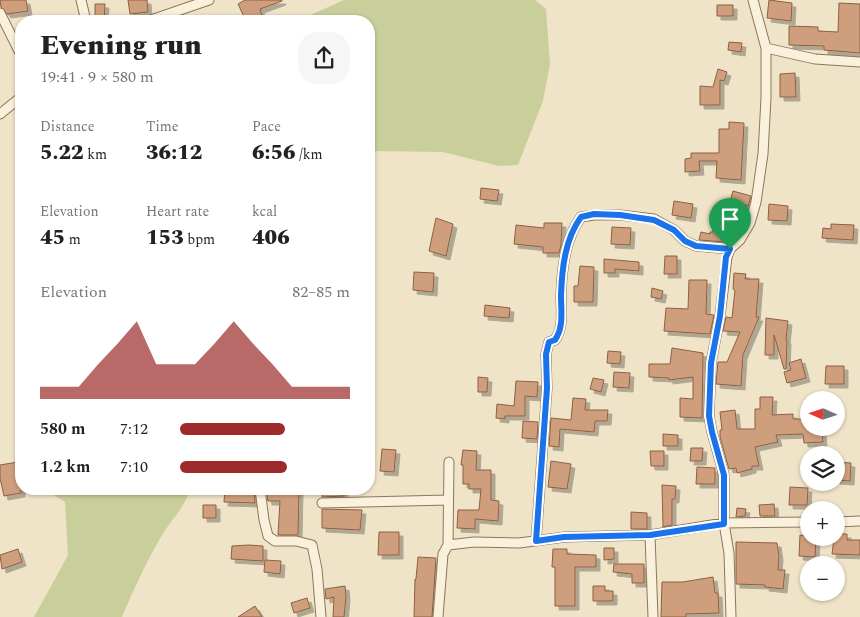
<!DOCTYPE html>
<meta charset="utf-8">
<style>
:root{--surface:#fff;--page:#f6f6f6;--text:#222;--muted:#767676;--accent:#9e2a2b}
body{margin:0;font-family:Spectral,serif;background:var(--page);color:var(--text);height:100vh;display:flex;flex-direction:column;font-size:19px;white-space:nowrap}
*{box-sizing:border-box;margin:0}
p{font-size:16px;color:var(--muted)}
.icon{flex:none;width:28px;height:28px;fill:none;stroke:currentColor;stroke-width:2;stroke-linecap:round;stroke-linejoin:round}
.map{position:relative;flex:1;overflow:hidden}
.sheet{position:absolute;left:15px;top:15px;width:360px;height:480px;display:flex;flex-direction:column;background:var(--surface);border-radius:20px;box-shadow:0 1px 4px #0004}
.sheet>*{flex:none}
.needle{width:32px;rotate:273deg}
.fabs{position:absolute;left:800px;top:391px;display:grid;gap:10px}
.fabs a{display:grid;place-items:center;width:45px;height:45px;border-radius:50%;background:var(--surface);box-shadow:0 1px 4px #0004;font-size:25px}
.pin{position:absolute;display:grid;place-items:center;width:42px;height:42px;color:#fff;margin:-51px -21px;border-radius:50% 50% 50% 0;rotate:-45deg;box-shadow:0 0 5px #0007}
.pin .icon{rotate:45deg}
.round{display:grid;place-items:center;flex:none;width:52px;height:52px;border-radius:20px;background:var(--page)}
.head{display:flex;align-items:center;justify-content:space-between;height:85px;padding:0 25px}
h1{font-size:28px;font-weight:800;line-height:38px}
.metrics{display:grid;grid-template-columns:repeat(3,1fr);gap:8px;height:85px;padding:5px 25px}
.metrics div{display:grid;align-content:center}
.metrics b{font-size:21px;font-weight:800}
.metrics small{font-size:14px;font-weight:400}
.metrics p{font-size:14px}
.chart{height:140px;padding:10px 25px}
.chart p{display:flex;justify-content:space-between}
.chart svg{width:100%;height:90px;margin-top:5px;fill:var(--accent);opacity:.7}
ul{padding:0 25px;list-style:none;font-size:16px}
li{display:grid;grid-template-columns:80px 60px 1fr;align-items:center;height:38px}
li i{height:12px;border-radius:6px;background:var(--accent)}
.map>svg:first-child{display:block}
</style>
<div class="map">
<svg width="860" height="617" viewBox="0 0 860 617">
<defs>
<filter id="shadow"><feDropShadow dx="4" dy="4" stdDeviation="0" flood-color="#0004"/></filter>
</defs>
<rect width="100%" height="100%" fill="#f0e4c8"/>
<!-- green -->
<path fill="#c9cf9b" d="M344 0H535L546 9 550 64 543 101 518 165 499 166 443 152 369 151V21H297Z
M21 318V432L17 420V339Z
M44 489H190C186 506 171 520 162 535 146 562 134 589 122 617H34L68 555 65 502Z"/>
<!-- building -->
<path fill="#cf9f7d" stroke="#8d5f41" filter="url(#shadow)" d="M0 0H26L28 11 7 14 1 7Z
M128 0H147L148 12 130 14Z
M245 0H282V1L260 9 263 20 252 21 251 17 245 19 238 4Z
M769 0 792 3 791 21 767 18Z
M839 3 860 4V53L824 50V46L789 45V26L818 27V31L838 32Z
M95 4H105L104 21H95Z
M717 5H733V16H717Z
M729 42 742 43 741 52 728 50Z
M718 69 727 72 724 81 720 80V105H700V86L713 87Z
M795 73 796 97H780V74Z
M729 122 744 123 741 180 716 178 717 161H699L700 171 685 172V159L691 158V153H719V129H729Z
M481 188 499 190 497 201 480 199Z
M733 191 751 196 748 206 730 201Z
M674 201 693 204 691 218 672 215Z
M769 204 788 206 787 221 768 220Z
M436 218 453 224 446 256 429 251Z
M714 219 731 223 726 242 699 240 701 232 710 234V232H713Z
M544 223H562L561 245 559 253H543V247L514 244 516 225 544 228Z
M831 224 854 225 853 240 822 238 823 228 831 229Z
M612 227 631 228 630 245 611 244Z
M665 256H677V274H664Z
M604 259 639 262V271L615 269V273H604Z
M580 266 594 267 593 302H574V286H578Z
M414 272 434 273 433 292 413 290Z
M734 273 746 274 745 279H759L756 317H759L743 355 741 386 716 384 718 362H727L740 332 723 331 726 317 732 318 735 290 733 289Z
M689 280H707L706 314 714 315 710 334 664 331 666 308 688 309Z
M652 288 663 291 661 299 651 297Z
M485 305 510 308 509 318 484 316Z
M766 318 788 321 786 340H787L786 369H784L774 335V355H765Z
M672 348 703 353 702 418 680 417V398L693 399V377L669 380V378L649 377V364H670Z
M608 351 621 352 620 364 607 363Z
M801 359 806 378 787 383 784 372 791 370 789 363Z
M826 366H844V384H825Z
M614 372 630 373 629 388 613 387Z
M478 377 488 378 487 392H478Z
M593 378 604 380 601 392 590 389Z
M516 381 538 382 537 397 525 396V416H505V419L496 418 497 404 514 406Z
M760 397H773L772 415 793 414V419H809V428H822L823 442 804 443 803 434 776 435 778 442 755 447 759 466H752V469L737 473 736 468 729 469 720 437V430H722L720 412 735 410 737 429H755V409H760Z
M573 398 586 399 585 410H608L607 421H595L594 432 560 429 559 447 549 446 551 418 571 420Z
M523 421 538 422 537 439 522 438Z
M663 434 678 435V446H663Z
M691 448H703L702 461H690Z
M382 449 396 450 394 472 380 471Z
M463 450 477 451 476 470H491V500L499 501 498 521 475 519V529L457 528 458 510H479L481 489H469V484H463V465H461Z
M650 451H664V466H651Z
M551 461 571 464 567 489 548 487Z
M18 462 21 480V493L4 496 0 478V465Z
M836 462 851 463 850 481 836 480Z
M697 467 715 468V484H696Z
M662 485 676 486 675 499H672V525L663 527Z
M790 487 808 488 807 505H789Z
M225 489H254L255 503 224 502Z
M273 489H299L298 535H278L280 501H268L266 490Z
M323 489H344V496L322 497Z
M774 504 775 516H760L759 505Z
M203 505H216V518H203Z
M737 508 746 509 745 516 736 517Z
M322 509 362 510 360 530 322 528Z
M631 512 647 513V529H631Z
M379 532H399V555H378Z
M836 534H847V540H860V555L832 554 834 538H836Z
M800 535 816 538 815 557 799 556Z
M736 542 777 543 779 556 778 570H785L783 589 765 587V585L736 584Z
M249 545 263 546V561L231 559 232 546Z
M604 548H614V559L604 560Z
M18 549 22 562 2 569 0 555Z
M553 549H567V554L596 555V567H575V606H555V567H552Z
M418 557 436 558 432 617H414L415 579H416Z
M265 560 281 561 280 574 264 572Z
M614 564H644V583H632V574L613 572Z
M713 577 715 593H718L719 613 686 614V617H661L662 582H683Z
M345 586 346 596 344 617H333L334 597 326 599 325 589Z
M593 586H605V591H613V601H593Z
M307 598 310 608 294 613 291 603Z
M255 606 262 617H238Z"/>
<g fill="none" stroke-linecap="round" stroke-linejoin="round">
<defs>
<path id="street" d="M81 0 86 21
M0 13 21 55
M148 21 209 0
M766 48 815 59 860 62
M0 114 21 97
M260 489 264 520 268 536 275 541H296L312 545 317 569 321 617
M322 503 448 500
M836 522 860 521
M650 535 653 617
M536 541 547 388 546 354 549 342 555 340C564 327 561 311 561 295 562 268 565 239 581 217L594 215H620L654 219 674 230 685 241 696 246 730 249
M448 545 474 542 519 543 565 537 650 535 724 523 809 522
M438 617 443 554 448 545 449 462
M731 617 729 553 724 523V475L712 432 709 416 711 363 720 316 727 257 730 249 740 240 750 223 756 202 763 154 766 98V48L753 0"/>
</defs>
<!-- street casing -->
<use href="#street" stroke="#8d765c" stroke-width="11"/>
<!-- street -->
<use href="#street" stroke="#faf1dc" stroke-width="9"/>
</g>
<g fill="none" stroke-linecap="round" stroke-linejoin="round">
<defs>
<path id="route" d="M594 214 620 215 654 220 674 230 685 241 696 246 730 249 726 257 720 316 711 363 709 416 712 432 724 475V524L650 535 564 537 536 541 547 388 546 354 549 342 555 340C564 327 561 311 561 295 562 268 565 239 581 217Z"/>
</defs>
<!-- route casing -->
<use href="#route" stroke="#fff" stroke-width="10"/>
<!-- route -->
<use href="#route" stroke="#1a73e8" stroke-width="6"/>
</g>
</svg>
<div class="fabs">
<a><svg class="needle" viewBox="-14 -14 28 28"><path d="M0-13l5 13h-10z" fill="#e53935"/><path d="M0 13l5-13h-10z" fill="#767676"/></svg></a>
<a><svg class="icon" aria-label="layers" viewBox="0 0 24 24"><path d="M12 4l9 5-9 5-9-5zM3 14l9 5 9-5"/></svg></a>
<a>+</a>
<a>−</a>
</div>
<div class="pin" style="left:730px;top:249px;background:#1e9e55"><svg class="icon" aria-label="arrive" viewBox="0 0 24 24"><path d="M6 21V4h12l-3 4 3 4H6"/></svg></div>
<section class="sheet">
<div class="head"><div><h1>Evening run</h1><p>19:41 · 9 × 580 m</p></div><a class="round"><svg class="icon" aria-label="share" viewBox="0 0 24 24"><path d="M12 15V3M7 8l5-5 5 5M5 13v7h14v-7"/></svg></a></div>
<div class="metrics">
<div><p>Distance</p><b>5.22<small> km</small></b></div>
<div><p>Time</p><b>36:12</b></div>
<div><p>Pace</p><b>6:56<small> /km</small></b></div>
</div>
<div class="metrics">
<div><p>Elevation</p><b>45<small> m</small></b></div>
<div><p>Heart rate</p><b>153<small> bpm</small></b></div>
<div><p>kcal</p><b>406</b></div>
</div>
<div class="chart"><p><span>Elevation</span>82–85 m</p>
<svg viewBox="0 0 160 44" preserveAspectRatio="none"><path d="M0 44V38L10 38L20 38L30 27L40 17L50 6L60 27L70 27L80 27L90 17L100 6L110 17L120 27L130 38L140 38L150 38L160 38V44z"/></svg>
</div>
<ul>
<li><b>580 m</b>7:12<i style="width:62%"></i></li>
<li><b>1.2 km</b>7:10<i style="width:63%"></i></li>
</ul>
</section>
</div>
